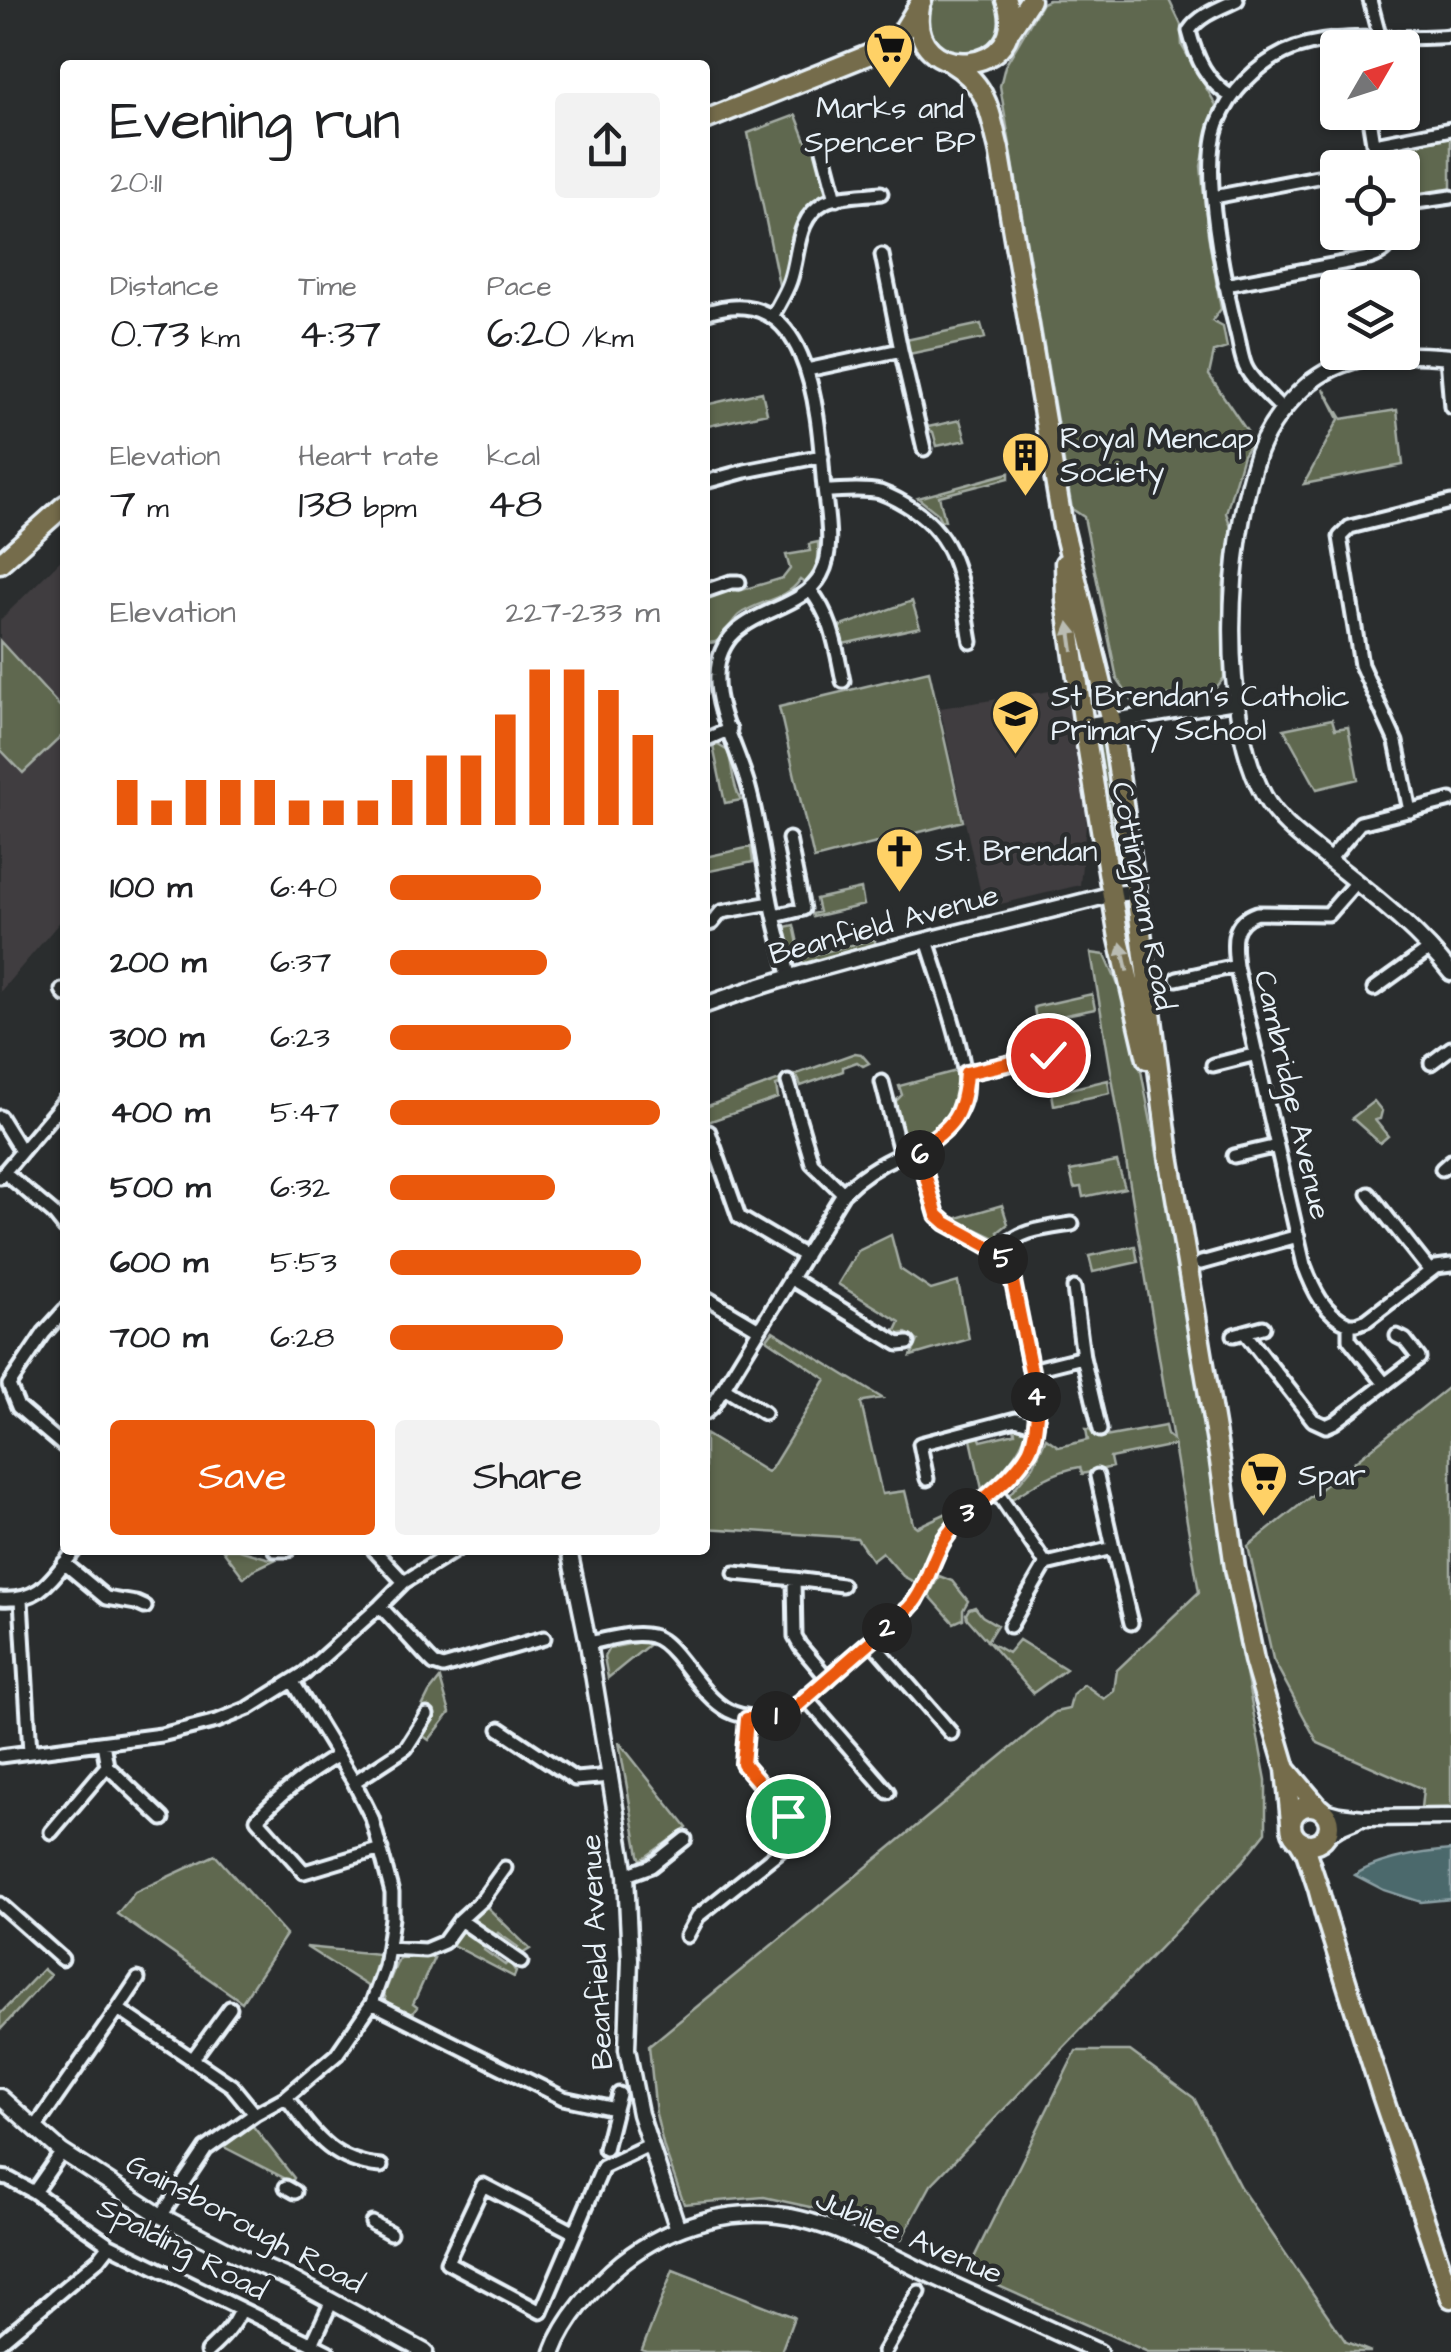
<!DOCTYPE html>
<meta charset="utf-8">
<style>
:root{--surface:#fff;--page:#f2f2f2;--text:#202124;--muted:#757577;--accent:#ea580c}
body{margin:0;font-family:"Architects Daughter",sans-serif;background:var(--page);color:var(--text);height:100vh;display:flex;flex-direction:column;font-size:38px;white-space:nowrap}
*{box-sizing:border-box;margin:0}
p{font-size:32px;color:var(--muted)}
.icon{flex:none;width:55px;height:55px;fill:none;stroke:currentColor;stroke-width:2;stroke-linecap:round;stroke-linejoin:round}
.map{position:relative;flex:1;overflow:hidden}
.drawer{position:absolute;left:60px;top:60px;width:650px;height:1495px;display:flex;flex-direction:column;background:var(--surface);border-radius:10px;box-shadow:0 2px 8px #0004}
.drawer>*{flex:none}
.needle{width:65px;rotate:51deg}
.controls{position:absolute;left:1320px;top:30px;display:grid;gap:20px}
.controls a{display:grid;place-items:center;width:100px;height:100px;border-radius:10px;background:var(--surface);box-shadow:0 2px 8px #0004;font-size:50px}
.pin{position:absolute;display:grid;place-items:center;width:85px;height:85px;color:#fff;margin:-42px;border:5px solid #fff;border-radius:50%;box-shadow:0 2px 10px #0007}
.km{position:absolute;width:50px;height:50px;margin:-25px;border-radius:50%;background:#222;color:#fff;font-size:28px;line-height:50px;text-align:center}
.round{display:grid;place-items:center;flex:none;width:105px;height:105px;border-radius:10px;background:var(--page)}
.summary{display:flex;align-items:center;justify-content:space-between;height:170px;padding:0 50px}
h1{font-size:55px;font-weight:600;line-height:75px}
.metrics{display:grid;grid-template-columns:repeat(3,1fr);gap:15px;height:170px;padding:10px 50px}
.metrics div{display:grid;align-content:center}
.metrics b{font-size:42px;font-weight:600}
.metrics small{font-size:28px;font-weight:400}
.metrics p{font-size:28px}
.chart{height:280px;padding:20px 50px}
.chart p{display:flex;justify-content:space-between}
.chart svg{width:100%;height:180px;margin-top:10px;stroke:var(--accent);stroke-width:6}
.cta{display:flex;gap:20px;margin-top:auto;padding:20px 50px}
.cta a{flex:1;height:115px;border-radius:10px;background:var(--accent);color:#fff;font-size:40px;font-weight:600;line-height:115px;text-align:center}
.cta a+a{background:var(--page);color:var(--text)}
ul{padding:0 50px;list-style:none;font-size:32px}
li{display:grid;grid-template-columns:160px 120px 1fr;align-items:center;height:75px}
li i{height:25px;border-radius:12px;background:var(--accent)}
.map>svg:first-child{display:block}
</style>
<div class="map">
<svg width="1451" height="2352" viewBox="0 0 1451 2352">
<rect width="100%" height="100%" fill="#2a2d2e"/>
<filter id="ink" filterUnits="userSpaceOnUse"><feTurbulence type="fractalNoise" baseFrequency=".01" numOctaves="2"/><feDisplacementMap in="SourceGraphic" scale="20" xChannelSelector="R" yChannelSelector="G"/><feConvolveMatrix kernelMatrix="1 2 1 2 8 2 1 2 1" color-interpolation-filters="sRGB"/></filter>
<g filter="url(#ink)">
<!-- built -->
<path fill="#3f3c3f" d="M65 556V916L0 992V620Z
M1069 688 1088 806 1080 885 984 908 940 708Z"/>
<!-- green -->
<path fill="#5f684f" stroke="#a4aca4" stroke-width="2.5" d="M929 0H999L1004 25 993 46 961 57C928 42 924 36 929 0Z
M1049 0H1169L1181 25 1182 46 1216 105 1201 166 1208 234 1221 309 1212 321 1223 327 1227 348 1214 352 1209 375 1253 440 1243 455 1226 513 1231 527 1223 590 1224 678 1215 689 1132 701 1117 679 1084 517 1072 509 1000 86 1005 66 1042 3Z
M796 115 808 146 817 144 827 190 825 196 801 214 784 279 782 285H779L748 133Z
M1451 133V191L1403 200 1402 168 1382 167 1381 157 1385 149Z
M981 324 985 338 909 354 906 340Z
M1324 389 1342 419 1397 410 1403 465 1304 484 1339 419Z
M762 392 767 413 708 426 705 405Z
M923 419H925L928 427 960 420 966 440 937 446 933 432 925 429Z
M1009 473V478L939 496 945 520 941 521 937 513 918 498Z
M818 542C819 559 819 572 806 584L800 580C786 601 759 600 739 615 727 625 724 647 705 642V598L732 588 739 591 783 578 790 569 786 555 810 551 809 544Z
M912 601 920 627 843 644 839 627Z
M0 641 65 712V733L23 773 0 749Z
M929 671 963 821 814 859 779 707Z
M1332 719 1335 729 1348 727 1358 779 1317 789 1284 729Z
M1104 735 1114 791V821L1122 870 1117 876 1106 816V789L1099 746 1100 737Z
M718 745 728 751C733 768 732 785 741 800L725 803 713 746Z
M751 847 753 862 705 872V857Z
M861 889 864 905 813 917 812 914 819 912 816 899Z
M794 925 801 958 875 939V946L805 964 793 956 785 927Z
M1091 953 1105 955 1119 987 1134 1034 1179 1268 1224 1556 1266 1780V1832L1244 1860 931 2185 901 2240 837 2213 764 2197 684 2204 664 2148 656 2114 649 2046 1055 1712 1069 1709 1073 1694 1084 1684 1104 1699 1114 1691 1117 1670 1199 1592 1174 1445 1110 1458 1112 1467 1082 1474 1080 1467C1054 1471 1033 1485 1012 1499L1009 1495 1034 1465 1046 1438 1059 1447 1088 1440 1086 1429 1095 1430 1099 1438 1165 1426 1167 1435 1173 1440Z
M1092 994 1095 1009 1036 1021 1034 1007Z
M855 1053 861 1054 869 1063 863 1066 857 1062 843 1067V1071L801 1086 798 1078 776 1086 778 1098 705 1123V1107Z
M956 1071C962 1109 943 1127 912 1142L902 1138 893 1104 902 1095 899 1086Z
M1108 1080 1110 1093 1054 1105 1052 1093Z
M1374 1101 1382 1111 1380 1119 1375 1120 1388 1136 1380 1143 1352 1118Z
M1117 1162 1125 1188 1083 1197 1081 1187 1074 1188 1070 1171Z
M1002 1205 1008 1224 998 1232 1002 1238H995L954 1219Z
M891 1235 900 1269 931 1290 958 1282 969 1339 911 1356 918 1341 906 1333 894 1335 900 1322 838 1284 858 1251Z
M1135 1246 1138 1262 1093 1272 1089 1256Z
M773 1331 882 1398 864 1401 861 1403 882 1494 905 1491 913 1524 917 1527 962 1506 941 1528 916 1583 903 1576 882 1552 872 1560 857 1538 705 1528V1434L767 1472 771 1469 826 1379 767 1339Z
M1451 1385V1809L1421 1808 1423 1789 1318 1743 1273 1659 1248 1546Z
M1017 1424 1028 1428C1019 1455 1004 1470 982 1489L970 1435 978 1433 981 1441 1015 1433 1014 1425Z
M223 1550H239L274 1560 253 1570 244 1578Z
M939 1576 952 1581 968 1601 963 1610V1619L954 1623 929 1595Z
M975 1607 982 1616 997 1625 987 1641 1008 1653 1019 1640 1066 1669 1033 1693 967 1618 966 1614 969 1609Z
M640 1642 651 1643 608 1678 604 1657 609 1648Z
M440 1679 450 1713 429 1740 422 1735 434 1717 422 1707 429 1693Z
M619 1742 687 1828 641 1860 639 1855Z
M215 1855 286 1935 242 2002 117 1914 135 1892Z
M484 1904 530 1949 522 1954 515 1952 518 1947 498 1933 493 1938 471 1922 475 1914Z
M467 1930 486 1943 484 1950 505 1965 509 1961 516 1972 514 1977 447 1942 456 1934Z
M306 1947 379 1954 370 1987H369Z
M420 1957 434 1958 413 2004 417 2007 412 2015 387 2002 384 1994 399 1958Z
M43 1969 50 1975 0 2030V2014Z
M1076 2051H1130L1194 2098 1240 2187 1346 2342 1371 2352H1148L967 2272Z
M252 2125 294 2178 292 2182 220 2145Z
M673 2270 794 2317 781 2352H647L642 2350Z"/>
<!-- water -->
<path fill="#4b696c" stroke="#8a9fa4" stroke-width="2.5" d="M1451 1850V1899L1421 1902 1384 1890 1355 1875C1378 1859 1423 1852 1451 1850Z"/>
<g fill="none" stroke-linecap="round" stroke-linejoin="round">
<defs>
<path id="minor" d="M1370 0 1380 39
M1232 97C1207 83 1196 58 1189 31 1199 15 1220 8 1237 0
M1368 112 1377 168
M821 142 836 199
M1375 144 1451 129
M1214 197 1338 173
M1402 204 1451 197
M882 255 901 350
M1225 285 1369 258C1384 253 1390 249 1393 232
M705 313C809 277 818 408 823 477 825 507 836 548 821 575 798 618 719 607 717 675 715 712 741 755 750 792 759 826 763 861 770 896 775 924 783 951 790 978
M772 317C778 305 786 293 790 281 800 252 795 219 825 202 838 195 866 195 881 193
M1447 357 1451 407
M807 370 901 350 924 449
M1283 410C1271 397 1255 384 1247 370 1241 360 1240 344 1237 333 1224 282 1200 171 1218 123 1230 92 1256 66 1285 52 1330 31 1401 41 1451 36
M705 482 745 471 822 456
M825 491C842 491 863 488 880 492 891 496 904 503 914 510 961 542 962 591 971 642
M810 590C833 618 836 648 843 681
M705 591 731 582H739
M705 740 730 729
M1410 811 1396 742 1361 665 1340 537 1350 527 1451 502
M1329 860 1360 823 1451 800
M1356 882 1328 914 1257 913C1231 922 1233 942 1236 966L1304 1265C1313 1289 1324 1314 1349 1324V1339L1385 1384
M775 916 803 909 789 839
M705 925 712 923 721 912 771 903
M1177 979 1236 966
M1374 989 1431 948
M62 990 65 995
M1043 1033 1054 1080
M1431 1063 1451 1048
M1213 1065 1257 1054
M966 1073 1048 1055
M788 1082 812 1163 843 1193
M882 1082 901 1155
M0 1117 21 1151
M709 1132 739 1217 805 1256
M1234 1156 1277 1146
M1442 1169 1451 1161
M4 1172 53 1213 65 1228
M0 1177 65 1100
M1369 1194 1430 1271
M999 1252C1017 1230 1045 1228 1072 1224
M1201 1263 1298 1236
M790 1278 899 1344 908 1343
M705 1297 759 1329
M65 1310 44 1333 9 1385 18 1407 65 1447
M1349 1324H1357L1367 1320 1436 1267 1451 1265
M1244 1332 1313 1420 1326 1426 1335 1422 1419 1358 1405 1340 1397 1336
M1234 1335 1263 1327
M1083 1357 1100 1430
M1031 1370 1083 1357 1074 1288
M724 1388 764 1413
M705 1413 712 1407 843 1193C861 1175 879 1164 902 1154 912 1150 921 1147 930 1141 945 1131 959 1117 964 1099 973 1070 937 974 927 940
M1097 1476 1113 1548
M927 1479 920 1444 1016 1419 1036 1425
M996 1491 1046 1564 1010 1626
M275 1550H288
M374 1550 404 1582
M64 1563 106 1598 136 1603 145 1607
M1046 1564 1113 1548 1131 1623
M735 1573 794 1579 795 1637 800 1646 828 1679
M794 1579 842 1585
M0 1599C41 1602 51 1579 75 1550
M21 1600 30 1752
M380 1606 428 1658 434 1664 443 1667 544 1638
M871 1641 951 1733
M588 1643C607 1640 631 1631 651 1636 661 1638 669 1647 675 1654 712 1699 726 1731 789 1711L916 1601 942 1542 960 1518 996 1491 1030 1450 1036 1425 1037 1405 1011 1272 999 1252 946 1223 937 1215 917 1149
M806 1698 888 1792
M500 1729 575 1779 611 1776
M338 1755C307 1774 282 1792 257 1819L304 1872 381 1849
M0 1756 161 1735 217 1721 249 1708 305 1673 380 1606 404 1582 456 1550
M107 1766 163 1819
M354 1782 406 1748 427 1715
M51 1832 107 1766 103 1743
M626 1875 651 1866 685 1839
M0 1904 62 1959
M460 1920 521 1962
M687 1936 698 1916 802 1833 743 1764 747 1719
M388 1948 425 1950 444 1942 460 1920 482 1900 505 1868
M372 2003 563 2098 615 2109 605 2149
M118 2009 138 1979
M192 2060 230 2008
M286 2097C314 2134 331 2162 381 2166
M615 2109 619 2094
M35 2128 118 2009 232 2086 255 2114
M62 2152 34 2192 110 2245 312 2344 332 2301
M0 2177 8 2178 34 2192
M286 2187 295 2192
M161 2216 206 2149 255 2114 286 2097 337 2054 372 2003 385 1967 392 1918V1893L372 1818 354 1782 293 1682
M372 2223 390 2233
M575 2233 483 2185 447 2262 541 2312 603 2167 649 2145
M0 2342 99 2259 110 2245
M312 2344 328 2352
M207 2352C221 2339 233 2328 240 2310
M884 2352 919 2292"/>
<path id="tertiary" d="M1451 357C1403 353 1353 350 1312 381 1289 400 1269 425 1258 453 1227 543 1218 712 1264 796 1279 823 1306 841 1329 860 1372 895 1416 928 1451 973
M1084 726 1235 701
M705 1005C838 957 977 930 1113 894L1136 892
M569 1550 588 1643 626 1875 630 1959 627 2049 640 2114 678 2229
M1321 1810 1339 1815 1363 1818 1451 1817
M1326 1836 1340 1827 1357 1820
M0 2097 62 2152 161 2216 247 2260 291 2279 425 2352
M553 2352C564 2321 596 2283 622 2262 671 2223 738 2204 800 2219 847 2230 890 2256 933 2276 988 2301 1044 2327 1099 2352"/>
<path id="trunk" d="M920 7C905 87 1034 77 1006 0
M1011 29 1030 0
M950 62C988 85 989 110 999 149L1063 527 1111 721 1136 892 1169 1155 1220 1461 1235 1568 1254 1660 1286 1769 1291 1822
M705 120 873 53 900 36 922 0
M0 563 65 505
M1065 563 1066 601 1084 726 1119 938 1147 1059
M1286 1769 1319 1808
M1291 1825a19 19 0 1 1 38 0a19 19 0 1 1-38 0Z
M1300 1842 1306 1852 1318 1888 1327 1921 1382 2095 1451 2298"/>
</defs>
<!-- minor casing -->
<use href="#minor" stroke="#e8f1f8" stroke-width="19"/>
<!-- tertiary casing -->
<use href="#tertiary" stroke="#e8f1f8" stroke-width="21"/>
<!-- trunk casing -->
<use href="#trunk" stroke="#e8f1f8" stroke-width="25"/>
<!-- minor -->
<use href="#minor" stroke="#2a2d2e" stroke-width="11"/>
<!-- tertiary -->
<use href="#tertiary" stroke="#2a2d2e" stroke-width="14"/>
<!-- trunk -->
<use href="#trunk" stroke="#746c4b" stroke-width="18"/>
</g>
<!-- one-way arrows -->
<defs><path id="oneway-solid" d="M-6-.8H1V-3.2L6.5 0L1 3.2V.8H-6Z" transform="scale(2.5)"/></defs>
<g fill="#babcb3">
<use href="#oneway-solid" transform="translate(1071 637) rotate(-98)"/>
<use href="#oneway-solid" transform="translate(1124 957) rotate(-103)"/>
</g>
</g>
<g fill="none" stroke-linecap="round" stroke-linejoin="round" filter="url(#ink)">
<defs>
<path id="route" d="M788 1816 743 1764 747 1719 768 1718 790 1712 909 1608C927 1589 930 1562 944 1540 967 1505 1008 1488 1029 1451 1036 1438 1036 1420 1038 1405L1011 1272 999 1252 946 1223 937 1215 918 1149C954 1127 963 1115 966 1073L1048 1055"/>
</defs>
<!-- route casing -->
<use href="#route" stroke="#fff" stroke-width="20"/>
<!-- route -->
<use href="#route" stroke="#ea580c" stroke-width="12"/>
</g>
<!-- icons -->
<defs>
<symbol id="supermarket-pin" viewBox="-11 -11 22 30"><path d="M0 17L-7.5 6A9.5 9.5 0 1 1 7.5 6Z" fill="#ffd166" stroke="#2a2d2e"/><path d="M-6-5.5h2.5l.6 2H6L4.5 2H-2.5L-4.4-4H-6ZM-1.5 3.2a1.3 1.3 0 1 0 .1 0ZM3 3.2a1.3 1.3 0 1 0 .1 0Z" fill="#111"/></symbol>
<symbol id="building-pin" viewBox="-11 -11 22 30"><path d="M0 17L-7.5 6A9.5 9.5 0 1 1 7.5 6Z" fill="#ffd166" stroke="#2a2d2e"/><path d="M-4-6H4V6H1V3H-1V6H-4ZM-2.5-4.3h1.7v1.8h-1.7ZM.8-4.3h1.7v1.8H.8ZM-2.5-1h1.7V.8h-1.7ZM.8-1h1.7V.8H.8Z" fill="#111"/></symbol>
<symbol id="school-pin" viewBox="-11 -11 22 30"><path d="M0 17L-7.5 6A9.5 9.5 0 1 1 7.5 6Z" fill="#ffd166" stroke="#2a2d2e"/><path d="M0-5L7-2L0 1L-7-2ZM-4 1L0 2.5L4 1V4Q0 6-4 4Z" fill="#111"/></symbol>
<symbol id="church-pin" viewBox="-11 -11 22 30"><path d="M0 17L-7.5 6A9.5 9.5 0 1 1 7.5 6Z" fill="#ffd166" stroke="#2a2d2e"/><path d="M-1.2-6h2.4v3.5h3.3v2.4h-3.3V6h-2.4V-.1h-3.3v-2.4h3.3Z" fill="#111"/></symbol>
</defs>
<g fill-rule="evenodd">
<use href="#supermarket-pin" x="862" y="20" width="55" height="75"/>
<use href="#building-pin" x="998" y="428" width="55" height="75"/>
<use href="#school-pin" x="988" y="686" width="55" height="75"/>
<use href="#church-pin" x="872" y="824" width="55" height="75"/>
<use href="#supermarket-pin" x="1236" y="1448" width="55" height="75"/>
</g>
<g text-anchor="middle" dominant-baseline="central" stroke-width="9" stroke-linejoin="round" paint-order="stroke">
<!-- poi labels -->
<g font-size="30" fill="#e8f1f8" stroke="#2a2d2e" text-anchor="start">
<text x="890" y="109" text-anchor="middle">Marks and<tspan x="890" dy="34">Spencer BP</tspan></text>
<text x="1060" y="439">Royal Mencap<tspan x="1060" dy="34">Society</tspan></text>
<text x="1051" y="697">St Brendan's Catholic<tspan x="1051" dy="34">Primary School</tspan></text>
<text x="935" y="852">St. Brendan</text>
<text x="1298" y="1476">Spar</text>
</g>
<!-- street labels -->
<g font-size="30" fill="#e8f1f8" stroke="#2a2d2e">
<text transform="translate(1143 896) rotate(79)">Cottingham Road</text>
<text transform="translate(884 925) rotate(-15)">Beanfield Avenue</text>
<text transform="translate(1292 1095) rotate(77)">Cambridge Avenue</text>
<text transform="translate(597 1952) rotate(-93)">Beanfield Avenue</text>
<text transform="translate(245 2224) rotate(28)">Gainsborough Road</text>
<text transform="translate(909 2237) rotate(23)">Jubilee Avenue</text>
<text transform="translate(182 2249) rotate(28)">Spalding Road</text>
</g>
</g>
</svg>
<div class="controls">
<a><svg class="needle" viewBox="-14 -14 28 28"><path d="M0-13l5 13h-10z" fill="#e53935"/><path d="M0 13l5-13h-10z" fill="#757577"/></svg></a>
<a><svg class="icon" aria-label="locate" viewBox="0 0 24 24"><circle cx="12" cy="12" r="6"/><path d="M12 2v4M12 18v4M2 12h4M18 12h4"/></svg></a>
<a><svg class="icon" aria-label="layers" viewBox="0 0 24 24"><path d="M12 4l9 5-9 5-9-5zM3 14l9 5 9-5"/></svg></a>
</div>
<div class="pin" style="left:788px;top:1816px;background:#1e9e55"><svg class="icon" aria-label="arrive" viewBox="0 0 24 24"><path d="M6 21V4h12l-3 4 3 4H6"/></svg></div>
<div class="pin" style="left:1048px;top:1055px;background:#d93025"><svg class="icon" aria-label="check" viewBox="0 0 24 24"><path d="M5 12l5 5 9-10"/></svg></div>
<b class="km" style="left:776px;top:1716px">1</b>
<b class="km" style="left:887px;top:1628px">2</b>
<b class="km" style="left:967px;top:1513px">3</b>
<b class="km" style="left:1036px;top:1397px">4</b>
<b class="km" style="left:1003px;top:1259px">5</b>
<b class="km" style="left:920px;top:1155px">6</b>
<section class="drawer">
<div class="summary"><div><h1>Evening run</h1><p>20:11</p></div><a class="round"><svg class="icon" aria-label="share" viewBox="0 0 24 24"><path d="M12 15V3M7 8l5-5 5 5M5 13v7h14v-7"/></svg></a></div>
<div class="metrics">
<div><p>Distance</p><b>0.73<small> km</small></b></div>
<div><p>Time</p><b>4:37</b></div>
<div><p>Pace</p><b>6:20<small> /km</small></b></div>
</div>
<div class="metrics">
<div><p>Elevation</p><b>7<small> m</small></b></div>
<div><p>Heart rate</p><b>138<small> bpm</small></b></div>
<div><p>kcal</p><b>48</b></div>
</div>
<div class="chart"><p><span>Elevation</span>227–233 m</p>
<svg viewBox="0 0 160 44" preserveAspectRatio="none"><path d="M5 44V33M15 44V38M25 44V33M35 44V33M45 44V33M55 44V38M65 44V38M75 44V38M85 44V33M95 44V27M105 44V27M115 44V17M125 44V6M135 44V6M145 44V11M155 44V22"/></svg>
</div>
<ul>
<li><b>100 m</b>6:40<i style="width:56%"></i></li>
<li><b>200 m</b>6:37<i style="width:58%"></i></li>
<li><b>300 m</b>6:23<i style="width:67%"></i></li>
<li><b>400 m</b>5:47<i style="width:100%"></i></li>
<li><b>500 m</b>6:32<i style="width:61%"></i></li>
<li><b>600 m</b>5:53<i style="width:93%"></i></li>
<li><b>700 m</b>6:28<i style="width:64%"></i></li>
</ul>
<div class="cta"><a>Save</a><a>Share</a></div>
</section>
</div>
